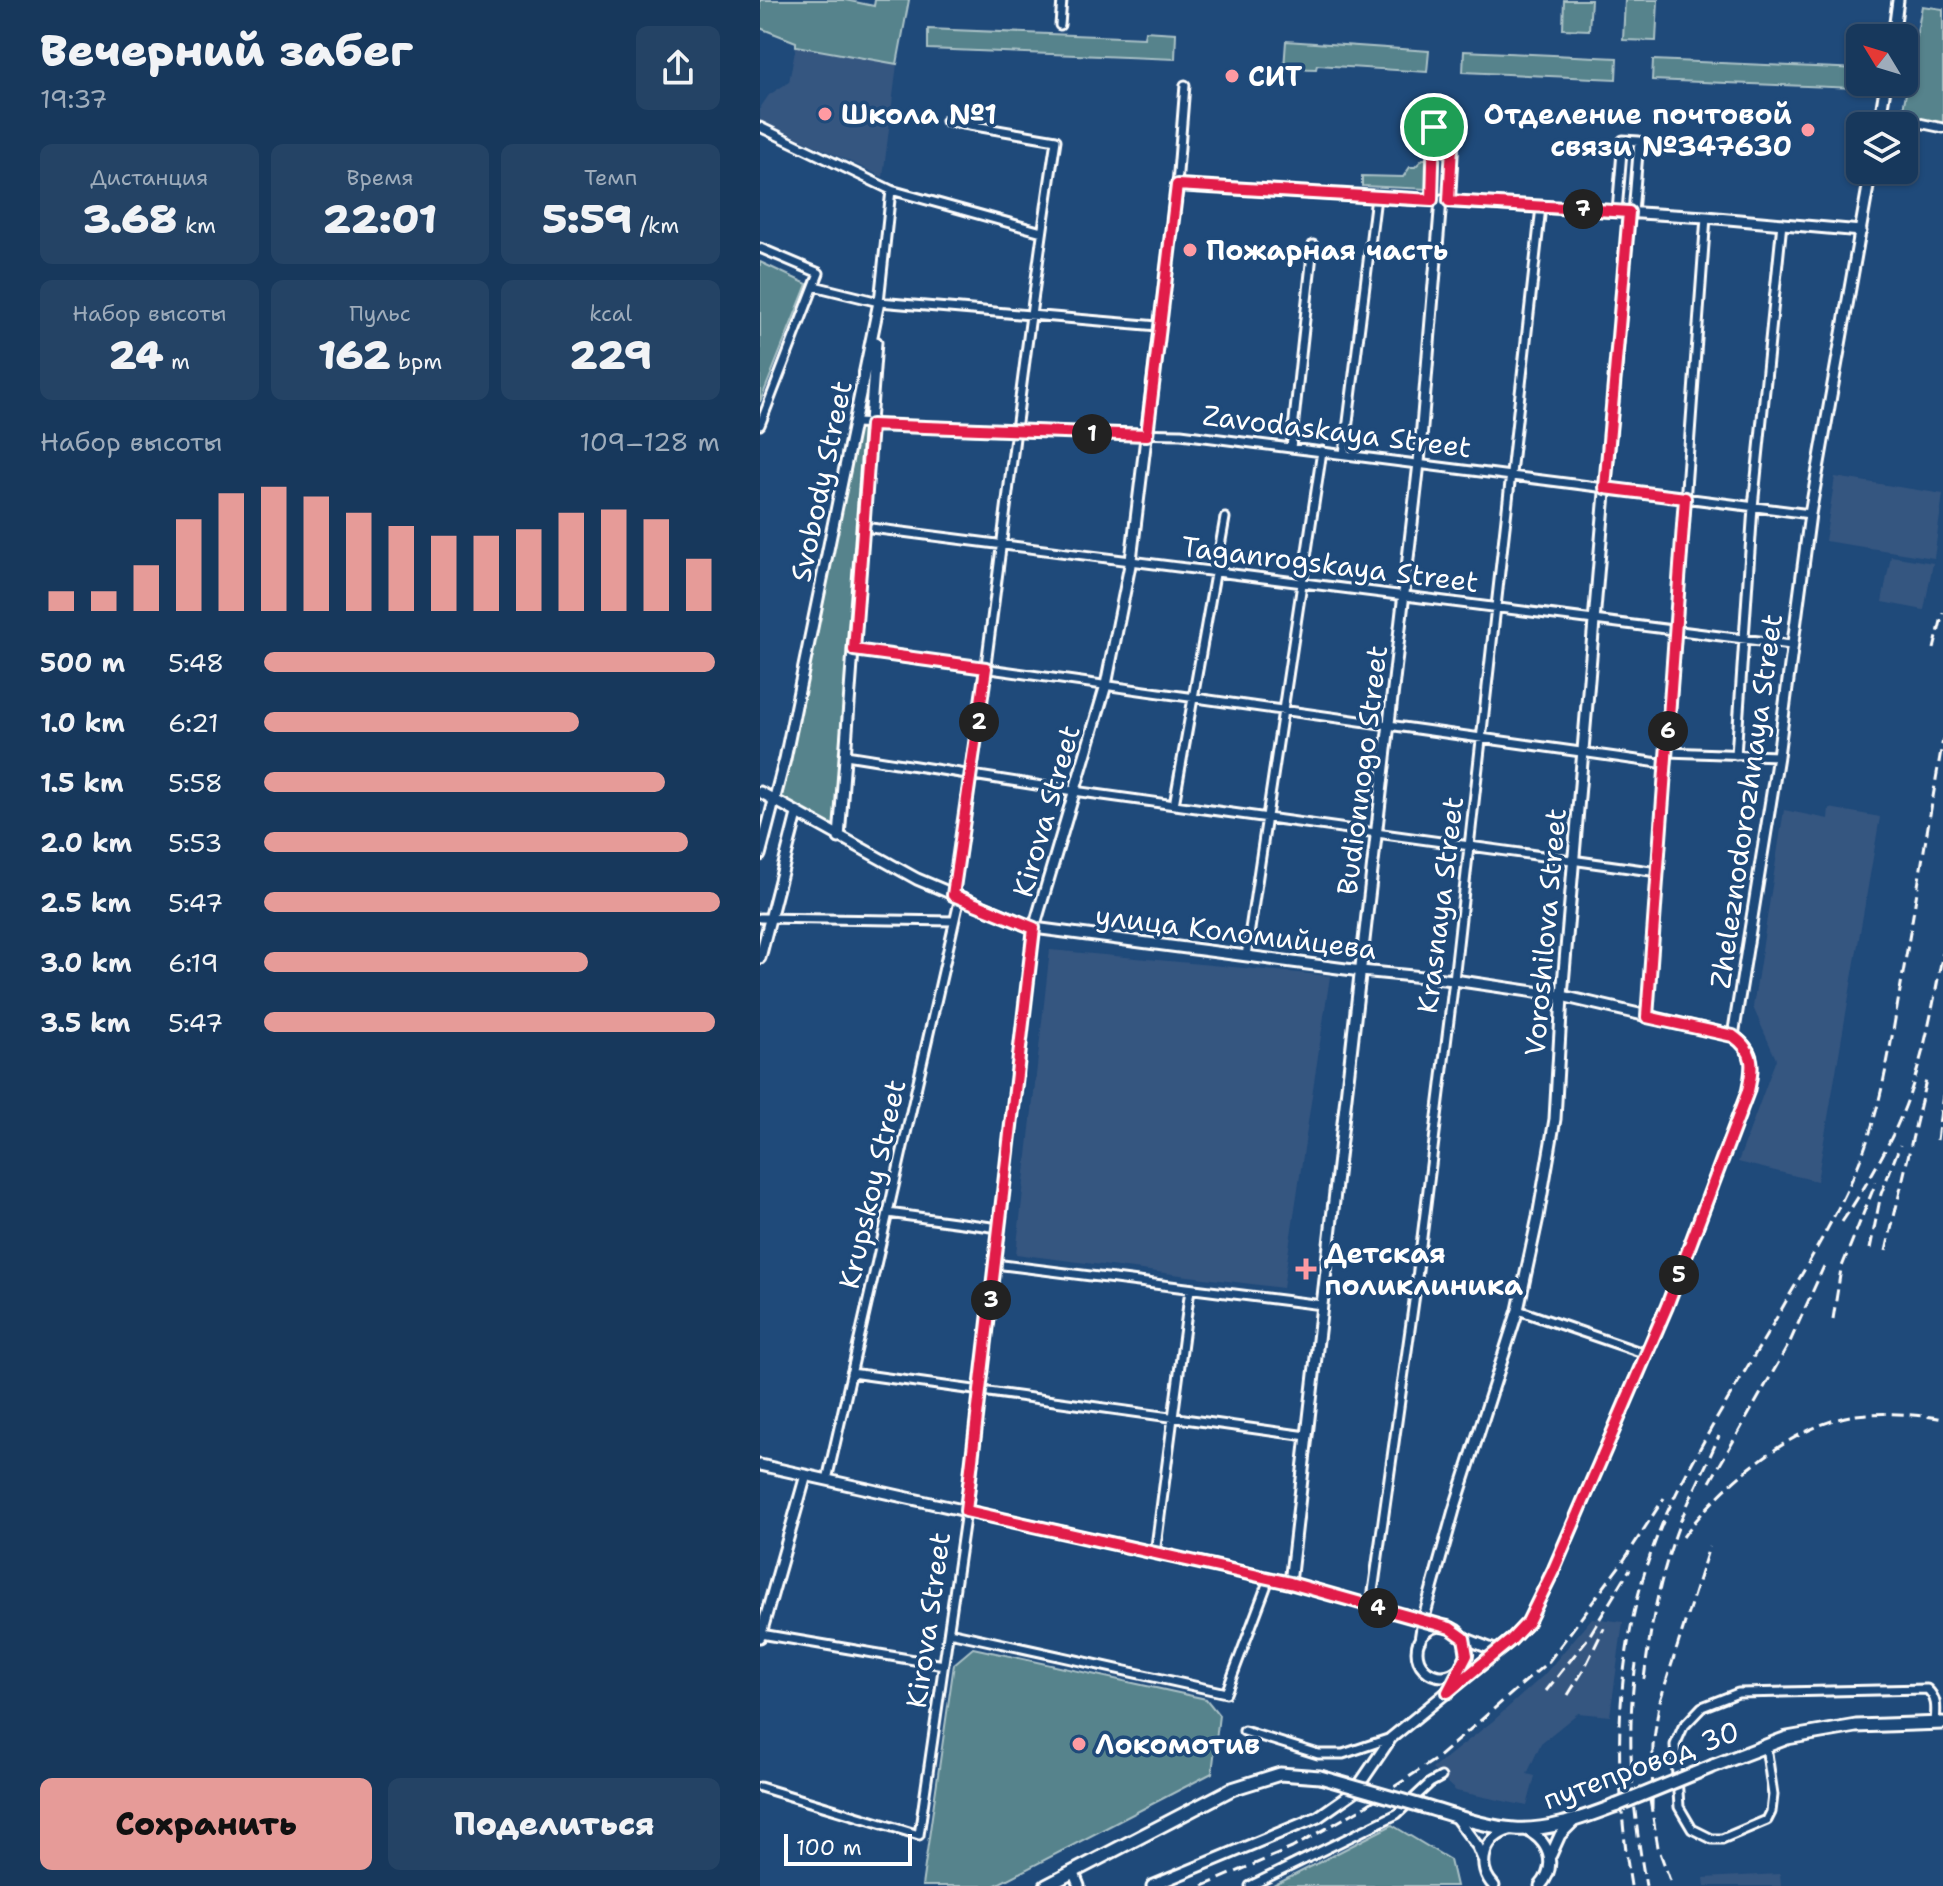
<!DOCTYPE html>
<html lang="ru">
<meta charset="utf-8">
<style>
:root{--surface:#17385c;--page:#244365;--text:#f1f3f6;--muted:#9eacbb;--line:#365272;--accent:#e69b98}
body{margin:0;font-family:"Shantell Sans",sans-serif;background:var(--page);color:var(--text);height:100vh;display:flex;flex-direction:column;font-size:30px;white-space:nowrap}
*{box-sizing:border-box;margin:0}
p{font-size:26px;color:var(--muted)}
.icon{flex:none;width:44px;height:44px;fill:none;stroke:currentColor;stroke-width:2;stroke-linecap:round;stroke-linejoin:round}
.map{position:relative;flex:1;overflow:hidden}
.drawer{display:flex;flex-direction:column;background:var(--surface);width:760px}
.drawer>*{flex:none}
.needle{width:52px;rotate:308deg}
.tools{position:absolute;left:1086px;top:24px;display:grid;gap:16px}
.tools a{display:grid;place-items:center;width:72px;height:72px;border-radius:12px;background:var(--surface);box-shadow:0 2px 6px #0004,0 0 0 2px var(--line);font-size:40px}
.scale{position:absolute;left:24px;bottom:20px;width:128px;box-sizing:border-box;padding-left:8px;border:4px solid #fff;border-top:0;font-size:22px;line-height:28px;white-space:nowrap;color:#fff;-webkit-text-stroke:6px #1f4a7a;paint-order:stroke}
.pin{position:absolute;display:grid;place-items:center;width:68px;height:68px;color:#fff;margin:-34px;border:4px solid #fff;border-radius:50%;box-shadow:0 2px 8px #0007}
.km{position:absolute;width:40px;height:40px;margin:-20px;border-radius:50%;background:#222;color:#fff;font-size:22px;line-height:40px;text-align:center}
.round{display:grid;place-items:center;flex:none;width:84px;height:84px;border-radius:12px;background:var(--page)}
.headline{display:flex;align-items:center;justify-content:space-between;height:136px;padding:0 40px}
h1{font-size:44px;font-weight:800;line-height:60px}
.figures{display:grid;grid-template-columns:repeat(3,1fr);gap:12px;height:136px;padding:8px 40px}
.figures div{display:grid;align-content:center;border-radius:12px;background:var(--page);text-align:center}
.figures b{font-size:40px;font-weight:800}
.figures small{font-size:22px;font-weight:400}
.figures p{font-size:22px}
.chart{height:224px;padding:16px 40px}
.chart p{display:flex;justify-content:space-between}
.chart svg{width:100%;height:144px;margin-top:8px;stroke:var(--accent);stroke-width:6}
.cta{display:flex;gap:16px;margin-top:auto;padding:16px 40px}
.cta a{flex:1;height:92px;border-radius:12px;background:var(--accent);color:#111;font-size:32px;font-weight:800;line-height:92px;text-align:center}
.cta a+a{background:var(--page);color:var(--text)}
ul{padding:0 40px;list-style:none;font-size:26px}
li{display:grid;grid-template-columns:128px 96px 1fr;align-items:center;height:60px}
li i{height:20px;border-radius:10px;background:var(--accent)}
main{display:flex;flex:1;min-height:0}
.map>svg:first-child{display:block}
</style>
<main>
<section class="drawer">
<div class="headline"><div><h1>Вечерний забег</h1><p>19:37</p></div><a class="round"><svg class="icon" aria-label="share" viewBox="0 0 24 24"><path d="M12 15V3M7 8l5-5 5 5M5 13v7h14v-7"/></svg></a></div>
<div class="figures">
<div><p>Дистанция</p><b>3.68<small> km</small></b></div>
<div><p>Время</p><b>22:01</b></div>
<div><p>Темп</p><b>5:59<small> /km</small></b></div>
</div>
<div class="figures">
<div><p>Набор высоты</p><b>24<small> m</small></b></div>
<div><p>Пульс</p><b>162<small> bpm</small></b></div>
<div><p>kcal</p><b>229</b></div>
</div>
<div class="chart"><p><span>Набор высоты</span>109–128 m</p>
<svg viewBox="0 0 160 44" preserveAspectRatio="none"><path d="M5 44V38M15 44V38M25 44V30M35 44V16M45 44V8M55 44V6M65 44V9M75 44V14M85 44V18M95 44V21M105 44V21M115 44V19M125 44V14M135 44V13M145 44V16M155 44V28"/></svg>
</div>
<ul>
<li><b>500 m</b>5:48<i style="width:99%"></i></li>
<li><b>1.0 km</b>6:21<i style="width:69%"></i></li>
<li><b>1.5 km</b>5:58<i style="width:88%"></i></li>
<li><b>2.0 km</b>5:53<i style="width:93%"></i></li>
<li><b>2.5 km</b>5:47<i style="width:100%"></i></li>
<li><b>3.0 km</b>6:19<i style="width:71%"></i></li>
<li><b>3.5 km</b>5:47<i style="width:99%"></i></li>
</ul>
<div class="cta"><a>Сохранить</a><a>Поделиться</a></div>
</section>
<div class="map">
<svg width="1183" height="1886" viewBox="0 0 1183 1886">
<rect width="100%" height="100%" fill="#1f4a7a"/>
<filter id="ink" filterUnits="userSpaceOnUse"><feTurbulence type="fractalNoise" baseFrequency=".0125" numOctaves="2"/><feDisplacementMap in="SourceGraphic" scale="16" xChannelSelector="R" yChannelSelector="G"/><feConvolveMatrix kernelMatrix="1 2 1 2 8 2 1 2 1" color-interpolation-filters="sRGB"/></filter>
<g filter="url(#ink)">
<!-- built -->
<path fill="#365680" d="M36 46 137 64 123 177 0 120V108L9 95 29 82Z
M1075 477 1183 494 1174 558 1065 541Z
M1131 556 1173 563 1164 610 1122 602Z
M1069 808 1120 817 1057 1181 978 1162 1016 1059 993 1007 1024 810 1068 819Z
M290 950 570 976 523 1288 256 1254Z
M832 1618 863 1622 850 1716 818 1713 781 1743 767 1774 775 1776 767 1806 696 1791 672 1769 733 1721 784 1675Z
M1020 1874 1021 1886H945L944 1878Z"/>
<!-- green -->
<path fill="#56838c" stroke="#aac1c6" stroke-width="2" d="M0 0H85L114 6 115 0H149L137 64 36 46V42L0 28Z
M804 0H831L829 30 803 29Z
M865 0H898L896 41 863 40Z
M1162 6 1183 9V123L1142 115Z
M168 29 384 38 385 31 416 33 415 59 168 49Z
M526 41 669 51 667 72 557 65 556 69 524 68Z
M704 51 857 58 856 79 703 72Z
M893 60 1100 69V82H1120V89L892 80Z
M663 159H668V189L602 186V176L643 177 650 167H655Z
M0 262 47 284 0 402Z
M96 424 111 425 79 838 16 801Z
M213 1648 446 1699 459 1715 452 1773 234 1886H162L194 1664Z
M632 1825 690 1860 696 1886H513Z"/>
<g fill="none" stroke-linecap="round" stroke-linejoin="round">
<defs>
<path id="street" d="M300 25 302 0
M1121 115 1183 128
M186 121 296 140C257 391 233 644 193 895
M0 127 131 190 282 232
M417 185 425 85
M672 200 674 127 693 128 689 201
M857 211 863 140 879 141 873 213
M0 248 59 273 0 425
M54 286 119 302 398 326
M119 302 131 190
M96 423 257 431 421 434 1050 514
M531 448 553 245
M584 454 616 197
M103 527 1031 645
M94 650 906 764
M907 752 1018 756
M86 755 314 791 898 872
M976 755 993 507 1022 223
M414 805 465 518
M0 918 194 921
M486 956 562 451
M887 1017 946 217
M128 1213 239 1228
M235 1264 562 1305
M758 1310 886 1354
M91 1373 547 1436
M67 1480 200 897
M395 1554 430 1289
M611 1606 655 1294 694 980 781 207
M189 1632 466 1693 509 1579
M1 1634 184 1665
M484 1731 558 1754H583L631 1738
M1006 1746 1013 1795 1011 1812 1007 1820 962 1839H952L932 1829 919 1807 915 1745 923 1727 942 1707 978 1693 1167 1689C1178 1699 1176 1709 1175 1723
M0 1787 159 1835 206 1511
M490 1886 637 1814 670 1783 681 1777"/>
<path id="secondary" d="M1133 38 1138 0
M1119 126 1126 82
M0 792 157 879 274 928 601 971 694 980 802 996 973 1036
M79 838 116 342
M0 855 25 759 119 302
M0 958 37 814
M0 1465 530 1583 690 1628
M206 1511 274 928 346 685 371 560 417 185 946 217 1101 231
M530 1583 659 463 681 200
M657 1651a25 25 0 1 1 50 0a25 25 0 1 1-50 0Z
M0 1637 46 1475
M704 1638 737 1651
M660 1640 663 1621 694 1510 758 1310 778 1217 795 1119 802 996 869 212
M694 1815 718 1847 723 1859
M764 1829C788 1839 799 1864 780 1886
M791 1855 800 1835 815 1820
M314 1873 319 1886
M392 1886 558 1817 595 1791 631 1738 751 1640 768 1622 794 1569 907 1306 988 1091C993 1066 996 1051 973 1036L1018 756 1050 514 1111 170
M734 1886C715 1866 724 1837 750 1830"/>
<path id="primary" d="M953 1766 1027 1738 1096 1726 1183 1723
M665 1807C693 1815 725 1827 755 1829 791 1831 824 1817 857 1805
M286 1886 472 1789 520 1774 560 1777"/>
</defs>
<!-- street casing -->
<use href="#street" stroke="#fff" stroke-width="13"/>
<!-- secondary casing -->
<use href="#secondary" stroke="#fff" stroke-width="15"/>
<!-- primary casing -->
<use href="#primary" stroke="#fff" stroke-width="17"/>
<!-- street -->
<use href="#street" stroke="#1f4a7a" stroke-width="7"/>
<!-- secondary -->
<use href="#secondary" stroke="#1f4a7a" stroke-width="9"/>
<!-- primary -->
<use href="#primary" stroke="#1f4a7a" stroke-width="11"/>
<!-- rail -->
<path stroke="#fff" stroke-width="3" stroke-dasharray="12 6" stroke-linecap="butt" d="M1174 649 1183 613
M1177 1140 1183 1095
M1082 1222C1110 1180 1138 1132 1153 1084 1167 1041 1175 996 1183 951
M1110 1249 1121 1194 1140 1145
M1126 1251 1167 1076
M1073 1319 1081 1269 1116 1182
M950 1482 1029 1344 1064 1266
M923 1537C959 1487 1033 1424 1096 1415 1125 1412 1155 1414 1183 1419
M876 1664C865 1737 873 1814 886 1886
M884 1679C890 1629 899 1581 916 1533 928 1500 945 1469 959 1436
M786 1691 828 1638 870 1569
M808 1695 823 1671 844 1628
M890 1800 898 1847 912 1886
M892 1809 893 1746 899 1704 949 1547
M443 1886 532 1848 604 1807 676 1759 789 1661 864 1560 904 1498
M871 1886C851 1761 854 1633 906 1515 936 1449 976 1387 1013 1324 1043 1271 1076 1219 1099 1163 1123 1104 1131 1040 1142 979 1156 899 1169 819 1183 739"/>
<defs>
<path id="primary-bridge" d="M560 1777 665 1807
M857 1805 953 1766"/>
</defs>
<!-- primary-bridge casing -->
<use href="#primary-bridge" stroke="#fff" stroke-width="17" stroke-linecap="butt"/>
<!-- primary-bridge -->
<use href="#primary-bridge" stroke="#1f4a7a" stroke-width="11"/>
</g>
</g>
<g fill="none" stroke-linecap="round" stroke-linejoin="round" filter="url(#ink)">
<defs>
<path id="route" d="M674 127 693 128 689 201 869 212 845 488 925 498 887 1017 973 1036C996 1052 993 1067 988 1091L907 1306 794 1569 768 1622 751 1640 688 1692 707 1655 704 1638 690 1628 530 1583 206 1511 274 928 193 895 226 668 94 650 111 425 387 435 417 185 672 200Z"/>
</defs>
<!-- route casing -->
<use href="#route" stroke="#fff" stroke-width="16"/>
<!-- route -->
<use href="#route" stroke="#e11d48" stroke-width="10"/>
</g>
<!-- markers -->
<g fill="#ff9aa2" stroke="#1f4a7a" stroke-width="3">
<circle cx="472" cy="76" r="8"/>
<circle cx="65" cy="114" r="8"/>
<circle cx="1048" cy="130" r="8"/>
<circle cx="430" cy="250" r="8"/>
<path d="M542 1257h8v8h8v8h-8v8h-8v-8h-8v-8h8z"/>
<circle cx="319" cy="1744" r="8"/>
</g>
<g text-anchor="middle" dominant-baseline="central" stroke-width="7" stroke-linejoin="round" paint-order="stroke">
<!-- poi labels -->
<g font-size="28" font-weight="bold" fill="#fff" stroke="#1f4a7a" text-anchor="start">
<text x="488" y="76">СИТ</text>
<text x="81" y="114">Школа №1</text>
<text x="1032" y="114" text-anchor="end">Отделение почтовой<tspan x="1032" dy="32">связи №347630</tspan></text>
<text x="446" y="250">Пожарная часть</text>
<text x="564" y="1253">Детская<tspan x="564" dy="32">поликлиника</tspan></text>
<text x="335" y="1744">Локомотив</text>
</g>
<!-- street labels -->
<g font-size="28" fill="#fff" stroke="#1f4a7a">
<text transform="translate(577 431) rotate(7)">Zavodaskaya Street</text>
<text transform="translate(61 481) rotate(-78)">Svobody Street</text>
<text transform="translate(570 564) rotate(7)">Taganrogskaya Street</text>
<text transform="translate(602 770) rotate(-83)">Budionnogo Street</text>
<text transform="translate(986 801) rotate(-82)">Zheleznodorozhnaya Street</text>
<text transform="translate(286 811) rotate(-74)">Kirova Street</text>
<text transform="translate(680 905) rotate(-83)">Krasnaya Street</text>
<text transform="translate(476 932) rotate(7)">улица Коломийцева</text>
<text transform="translate(785 932) rotate(-85)">Voroshilova Street</text>
<text transform="translate(112 1184) rotate(-77)">Krupskoy Street</text>
<text transform="translate(168 1620) rotate(-82)">Kirova Street</text>
<text transform="translate(881 1765) rotate(-20)">путепровод 30</text>
</g>
</g>
</svg>
<div class="tools">
<a><svg class="needle" viewBox="-14 -14 28 28"><path d="M0-13l5 13h-10z" fill="#e53935"/><path d="M0 13l5-13h-10z" fill="#9eacbb"/></svg></a>
<a><svg class="icon" aria-label="layers" viewBox="0 0 24 24"><path d="M12 4l9 5-9 5-9-5zM3 14l9 5 9-5"/></svg></a>
</div>
<div class="scale">100 m</div>
<div class="pin" style="left:674px;top:127px;background:#1e9e55"><svg class="icon" aria-label="arrive" viewBox="0 0 24 24"><path d="M6 21V4h12l-3 4 3 4H6"/></svg></div>
<b class="km" style="left:332px;top:434px">1</b>
<b class="km" style="left:219px;top:722px">2</b>
<b class="km" style="left:231px;top:1300px">3</b>
<b class="km" style="left:618px;top:1608px">4</b>
<b class="km" style="left:919px;top:1275px">5</b>
<b class="km" style="left:908px;top:731px">6</b>
<b class="km" style="left:823px;top:209px">7</b>
</div>
</main>
